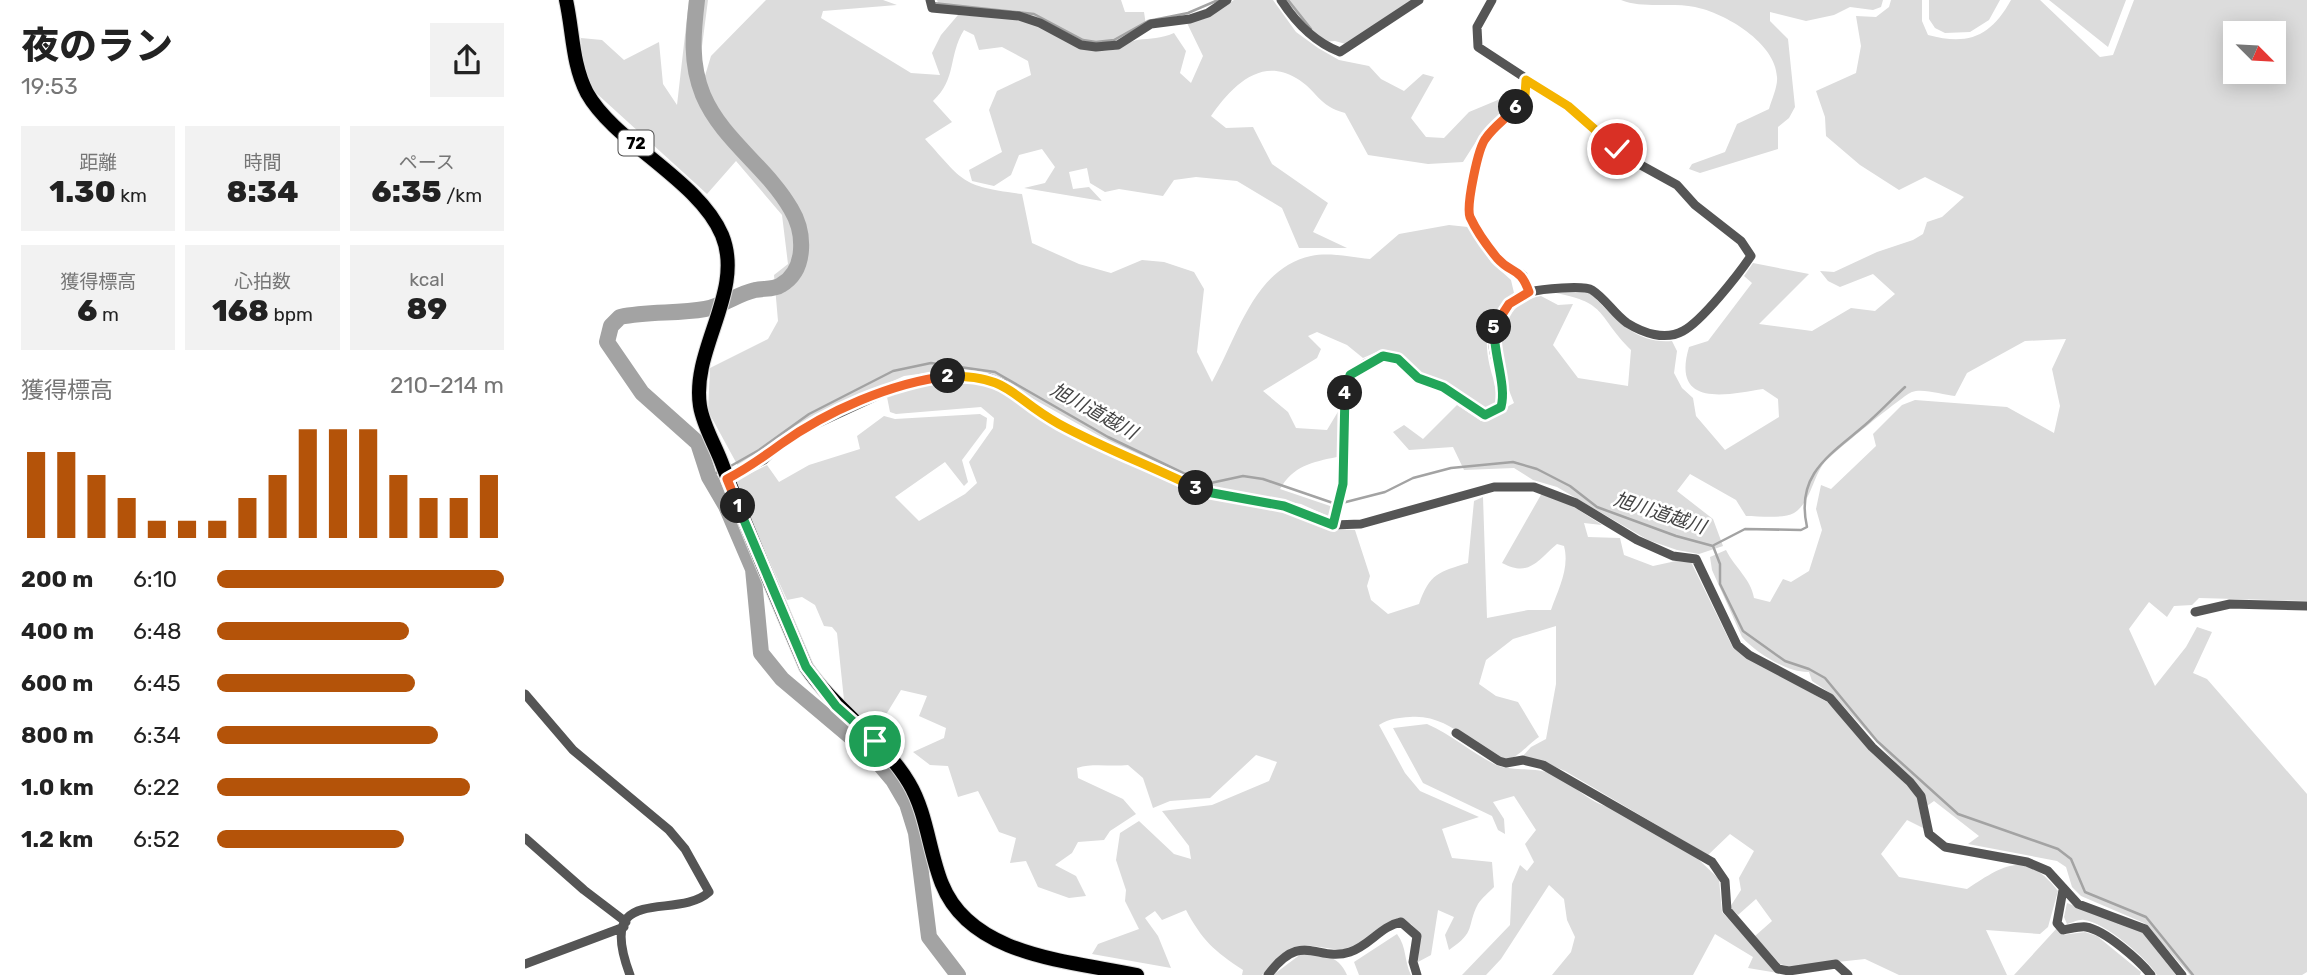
<!DOCTYPE html>
<html lang="ja">
<meta charset="utf-8">
<style>
:root{--surface:#fff;--page:#f2f2f2;--text:#222;--muted:#767676;--accent:#b45309}
body{margin:0;font-family:Rubik,"Noto Sans JP",sans-serif;background:var(--page);color:var(--text);height:100vh;display:flex;flex-direction:column;font-size:26px;white-space:nowrap}
*{box-sizing:border-box;margin:0}
p{font-size:23px;color:var(--muted)}
.icon{flex:none;width:38px;height:38px;fill:none;stroke:currentColor;stroke-width:2;stroke-linecap:round;stroke-linejoin:round}
.map{position:relative;flex:1;overflow:hidden}
.side{display:flex;flex-direction:column;background:var(--surface);width:525px}
.side>*{flex:none}
.needle{width:46px;rotate:114deg}
.fabs{position:absolute;left:1698px;top:21px;display:grid;gap:14px}
.fabs a{display:grid;place-items:center;width:63px;height:63px;border-radius:0px;background:var(--surface);box-shadow:0 4px 18px #0003;font-size:35px}
.pin{position:absolute;display:grid;place-items:center;width:60px;height:60px;color:#fff;margin:-30px;border:4px solid #fff;border-radius:50%;box-shadow:0 2px 7px #0007}
.km{position:absolute;width:35px;height:35px;margin:-18px;border-radius:50%;background:#222;color:#fff;font-size:19px;line-height:35px;text-align:center}
.round{display:grid;place-items:center;flex:none;width:74px;height:74px;border-radius:0px;background:var(--page)}
.overview{display:flex;align-items:center;justify-content:space-between;height:119px;padding:0 21px}
h1{font-size:38px;font-weight:800;line-height:52px}
.metrics{display:grid;grid-template-columns:repeat(3,1fr);gap:10px;height:119px;padding:7px 21px}
.metrics div{display:grid;align-content:center;border-radius:0px;background:var(--page);text-align:center}
.metrics b{font-size:30px;font-weight:800}
.metrics small{font-size:19px;font-weight:400}
.metrics p{font-size:19px}
.chart{height:196px;padding:14px 21px}
.chart p{display:flex;justify-content:space-between}
.chart svg{width:100%;height:126px;margin-top:7px;stroke:var(--accent);stroke-width:6}
ul{padding:0 21px;list-style:none;font-size:23px}
li{display:grid;grid-template-columns:112px 84px 1fr;align-items:center;height:52px}
li i{height:18px;border-radius:9px;background:var(--accent)}
main{display:flex;flex:1;min-height:0}
.map>svg:first-child{display:block}
</style>
<main>
<section class="side">
<div class="overview"><div><h1>夜のラン</h1><p>19:53</p></div><a class="round"><svg class="icon" aria-label="share" viewBox="0 0 24 24"><path d="M12 15V3M7 8l5-5 5 5M5 13v7h14v-7"/></svg></a></div>
<div class="metrics">
<div><p>距離</p><b>1.30<small> km</small></b></div>
<div><p>時間</p><b>8:34</b></div>
<div><p>ペース</p><b>6:35<small> /km</small></b></div>
</div>
<div class="metrics">
<div><p>獲得標高</p><b>6<small> m</small></b></div>
<div><p>心拍数</p><b>168<small> bpm</small></b></div>
<div><p>kcal</p><b>89</b></div>
</div>
<div class="chart"><p><span>獲得標高</span>210–214 m</p>
<svg viewBox="0 0 160 44" preserveAspectRatio="none"><path d="M5 44V14M15 44V14M25 44V22M35 44V30M45 44V38M55 44V38M65 44V38M75 44V30M85 44V22M95 44V6M105 44V6M115 44V6M125 44V22M135 44V30M145 44V30M155 44V22"/></svg>
</div>
<ul>
<li><b>200 m</b>6:10<i style="width:100%"></i></li>
<li><b>400 m</b>6:48<i style="width:67%"></i></li>
<li><b>600 m</b>6:45<i style="width:69%"></i></li>
<li><b>800 m</b>6:34<i style="width:77%"></i></li>
<li><b>1.0 km</b>6:22<i style="width:88%"></i></li>
<li><b>1.2 km</b>6:52<i style="width:65%"></i></li>
</ul>
</section>
<div class="map">
<svg width="1782" height="975" viewBox="0 0 1782 975">
<rect width="100%" height="100%" fill="#fff"/>
<!-- green -->
<path fill="#dcdcdc" fill-rule="evenodd" d="M164 0H183L176 54 179 79 186 56 241 0H358L372 5 298 11 296 18 386 73 415 75 407 53 416 35 433 15C459 17 488 16 513 26 540 36 557 55 588 50 597 49 604 41 612 40 627 38 635 39 649 33L661 51 655 73 666 83 678 56 662 23 682 18 709 0H748L771 32 793 48 814 60 844 66 856 79 879 91 898 74 909 77 886 118 901 137 919 138 944 112 980 97 989 101 952 140 938 162 903 164 843 155 820 113C793 106 792 90 771 78 734 56 705 89 686 116L701 128 728 127 747 164 803 203 788 232 822 248H774L757 208 712 181 671 177 649 180 638 196 594 189 580 192 565 183 562 168 544 172 548 189 564 187 577 201 499 188 520 183 530 167 517 149 494 155 486 175 469 186 447 181 444 170 477 152 464 110 472 91 506 75 503 61 477 47 454 50 449 35 439 30C423 56 432 79 408 101L427 122 400 139C440 183 436 186 497 194L507 243 554 264 586 273 617 260 639 262 669 272 679 289 672 352 687 382C712 338 729 268 786 256 804 252 826 257 845 259L874 234 924 225 943 227 966 262 986 280 989 293C959 319 957 341 968 378 970 388 973 395 970 405L960 411 921 384 894 374 874 354 856 350 838 358 822 345 792 332 783 336 796 349 792 358 738 391 763 412 771 428 802 430 817 405 812 457C787 462 768 466 755 489L808 507 805 517 776 504 686 488 594 447 464 374 415 371 379 376 313 406 258 436 234 455 213 466 183 411 185 368 243 339 253 321 249 275 263 264 257 215 211 161 182 194 70 92 57 66 56 38 77 40 99 60 134 42 138 84 152 105Z
M412 0H596L600 12H619L621 25C565 61 569 40 517 21 488 11 445 10 414 5Z
M760 0H888L824 45 810 41 797 42Z
M1096 0H1358L1356 7 1348 10 1325 7 1309 15 1281 21 1245 12V21L1263 39 1270 107 1264 118 1253 127V149L1175 173 1164 169 1167 164 1200 152 1212 124 1244 109C1247 99 1253 86 1252 77 1251 43 1200 13 1170 7 1146 2 1118 9 1096 0Z
M1366 0H1397V21L1403 35C1444 46 1466 36 1486 0H1515L1575 57 1588 55 1609 0H1782V601L1674 598 1667 605 1649 606 1642 617 1624 602 1604 629 1630 686 1661 647 1672 627 1687 632 1668 673 1682 679 1782 794V972L1777 975H1665L1619 923 1556 896 1547 887 1541 867 1532 861 1443 844 1454 836 1409 801 1402 806 1394 788 1308 695 1287 681 1284 672C1263 673 1231 653 1217 637L1187 570 1185 557 1201 550C1210 568 1226 579 1229 598L1245 602 1258 579 1266 582 1284 571 1297 530 1291 509 1296 485 1306 489 1351 446 1348 434 1377 405 1390 400 1482 407 1529 433 1535 406 1527 369 1541 339 1500 341 1442 373 1430 396C1418 395 1398 388 1387 392 1381 393 1303 457 1299 463 1287 479 1286 502 1269 513 1258 519 1234 516 1221 516L1211 500 1165 474 1152 491 1188 519 1198 546 1174 554 1152 550 1123 540 1032 487 1008 480 989 468 939 470 928 447 884 450 868 432 879 425 898 439 932 405 956 421 989 403C977 371 967 358 981 325 989 306 996 300 1016 296L1033 305 1048 304 1028 345 1053 378 1103 386 1106 350C1072 316 1083 303 1031 293 1039 292 1051 288 1059 290 1065 292 1072 300 1076 304 1096 325 1116 344 1147 341L1152 351 1149 373 1157 388 1168 398 1171 416 1200 450 1254 417 1253 399 1238 389C1201 395 1146 408 1164 347L1183 341 1227 283 1219 276 1228 263 1284 274 1234 324 1287 331 1326 308 1350 311 1370 294 1348 274 1315 287 1303 281 1295 271 1309 272 1352 252 1388 240 1398 234 1402 222 1417 217 1439 197 1400 177 1374 190 1335 165 1301 136 1300 117 1291 91 1331 73 1336 46 1331 16 1351 17 1364 7ZM1710 33H1748V72H1710Z
M1404 0H1475L1464 20 1445 32 1420 33 1410 28 1404 19Z
M1524 0H1601L1583 47Z
M425 379 462 383 481 388 531 426 685 499 765 513 807 529 830 530 845 576 842 586 846 600 863 614 894 604C905 573 914 572 943 563L949 501 958 497 962 618 1003 610H1026C1033 590 1045 568 1039 546L1032 544C1011 562 1004 577 977 563L1017 493 1038 500 1077 525 1059 523 1063 537 1095 538 1099 555 1128 566 1151 561 1166 562 1208 648 1302 702 1392 796 1398 828 1382 820 1356 854 1374 877 1442 889C1480 864 1501 850 1533 891L1523 927 1515 934 1461 930 1482 975H1374L1340 959 1266 967 1255 964 1230 936 1247 921 1231 899 1213 915 1205 907 1216 890 1214 878 1229 851 1205 834 1183 855 1040 771 1014 760 996 758 1006 747 1021 739 1031 684V626L988 639 961 660 954 684 971 696 993 702 1014 737C1006 742 991 759 983 759 954 759 930 713 885 717 873 718 865 718 854 725L880 773 895 791 954 817 917 829 927 858 967 862 969 887C964 892 957 898 953 904 941 927 952 931 924 950L920 935 929 917 913 910 906 955 893 962 895 934 886 924 873 918 827 948 816 950 780 945 758 953 737 975H717L718 970C689 951 677 940 661 910L637 920 630 911 620 918 633 936 646 968 567 954 573 944 614 929 600 901 601 890 591 860 595 833 614 821 649 854 666 859 664 846 637 811 687 805 744 781 752 762 731 755 685 798 645 801 628 808 618 778 603 765C585 767 568 763 552 768L553 778 598 799 611 814 585 831 579 840 553 842 547 853 530 865 551 876 561 896 544 898 513 887 501 861 485 863 491 838 474 832 453 791 433 797 423 766 405 765 388 752 419 738 421 728 394 716 402 696 376 690 351 731 319 700 312 633 307 627 299 626 290 605 277 597 262 600 209 482 242 465 254 482 284 465 335 449 332 436 359 416 370 419 455 414 462 418 461 428 437 460 443 482 439 486 420 462 370 497 394 521 440 494 452 483 444 462 468 428 469 418 456 407 371 414 365 412 362 397 399 383Z
M902 724C927 735 947 753 971 765 988 772 1010 766 1029 775 1049 784 1064 803 1084 807L1172 858 1194 879 1197 912 1253 973 1223 968 1228 957 1190 934 1168 975H1027L1046 952 1050 937 1042 920 1039 899 1024 885 976 959 961 975H937L985 925 987 884 995 865 1002 871 1009 862 1000 844 1011 830 989 796 968 802 979 819 980 834 973 830 967 816 898 783 868 728Z
M1542 903 1617 932 1651 975H1632C1622 958 1579 922 1559 920 1554 919 1547 923 1542 924L1539 917Z
M1532 928 1537 935 1560 932 1572 936 1616 972 1615 975H1489Z
M872 934C882 947 879 961 886 975H834L829 962Z
M776 954C796 954 813 954 822 975H748Z"/>
<g fill="none" stroke-linecap="round" stroke-linejoin="round">
<!-- stream -->
<path stroke="#a3a3a3" stroke-width="2.5" d="M763 0 786 29
M408 3 509 14 558 40 571 42 589 40 623 21 663 13 693 0
M204 467 234 450 284 414 368 371 406 363 470 372 583 437 681 484 718 476 738 479 811 504
M184 477 195 471
M817 503 860 492 888 478 926 468 988 462 1012 469 1045 486 1072 507 1151 536 1188 546 1195 564V584L1218 631 1260 661 1284 669 1300 678 1352 741 1433 814 1533 849 1546 859 1560 892 1621 917 1668 975
M1189 545 1220 529 1276 530 1282 527C1270 474 1305 455 1340 425 1354 413 1367 399 1380 387"/>
<!-- river -->
<path stroke="#a3a3a3" stroke-width="16" d="M172 0C168 33 165 63 178 95 197 140 242 167 266 209 280 232 282 270 256 285 249 290 238 288 230 290 212 294 198 306 180 309 152 314 123 311 95 317L86 326 82 342 117 393 173 443 184 477 201 506 228 569 236 653 257 679 346 754 368 780 382 804 391 833 404 937 433 975"/>
<defs>
<path id="primary" d="M41 0C48 31 47 64 62 93 90 143 174 180 197 235 220 291 166 349 175 406 178 425 189 443 196 461 222 530 252 599 281 667 311 711 358 739 384 783 402 813 404 852 417 884 446 957 546 961 612 975"/>
</defs>
<!-- primary casing -->
<use href="#primary" stroke="#dbdbdb" stroke-width="16"/>
<!-- minor -->
<path stroke="#555" stroke-width="9" d="M405 0 407 8 494 16 515 23 556 45 571 47 593 45 626 24 665 19 683 13 702 0
M756 0C771 23 789 42 815 52L894 0
M1001 80C997 113 973 116 959 141 950 156 945 196 944 215L973 259 998 275 1004 292
M202 479 239 460 255 445 285 427 354 395 400 379 426 376 464 378 479 384 532 423 682 492 759 506 808 525 836 524 969 487H1009L1051 503 1112 540 1148 556 1171 559 1212 645 1224 655 1305 698 1347 747 1385 782 1396 796 1404 834 1420 847 1502 862 1523 871 1553 904 1620 929 1657 975
M808 525 818 484 820 392 825 375 841 363 857 356 873 359 893 378 918 387 960 415 976 407C984 380 959 351 971 323 977 310 990 295 1005 292 1016 289 1059 285 1067 290 1081 299 1089 314 1102 323 1118 333 1140 341 1158 331 1177 321 1213 275 1226 256L1216 241 1170 205 1152 185 1103 158 1043 106 953 47 952 27 967 0
M1670 612 1705 604 1782 606
M0 694 48 750 144 830 160 849 184 892C151 922 69 880 105 975
M931 733 974 761 981 763 998 760 1018 765 1187 862 1200 881 1202 910 1253 969 1264 971 1311 964 1323 975
M0 838 59 890 101 922
M1538 890 1532 923 1538 930C1545 929 1555 926 1561 927 1580 930 1615 961 1626 975
M0 964 99 927
M743 975C777 929 792 963 825 952 844 946 856 926 876 922L892 936 888 962 892 975"/>
<!-- primary -->
<use href="#primary" stroke="#000" stroke-width="14"/>
</g>
<g fill="none" stroke-linecap="round" stroke-linejoin="round">
<defs>
<path id="split-1" d="M213 506 281 667 311 706 350 741"/>
<path id="split-2" d="M213 506 202 479C223 468 237 458 256 444 302 411 366 383 423 376"/>
<path id="split-3" d="M423 376C487 376 485 397 534 424 578 448 626 466 671 488"/>
<path id="split-4" d="M671 488 682 492 759 506 808 525 818 484 820 393"/>
<path id="split-5" d="M820 393 825 375 858 356 873 359 893 378 918 387 960 415 976 407C982 386 968 353 969 327"/>
<path id="split-6" d="M969 327 984 304 1004 292C995 266 987 275 972 258 963 247 951 230 945 217 941 206 953 147 961 138 969 126 982 118 991 107"/>
<path id="split-7" d="M991 107 1000 96 1001 80 1043 106 1092 149"/>
</defs>
<!-- split-1 casing -->
<use href="#split-1" stroke="#fff" stroke-width="14"/>
<!-- split-2 casing -->
<use href="#split-2" stroke="#fff" stroke-width="14"/>
<!-- split-3 casing -->
<use href="#split-3" stroke="#fff" stroke-width="14"/>
<!-- split-4 casing -->
<use href="#split-4" stroke="#fff" stroke-width="14"/>
<!-- split-5 casing -->
<use href="#split-5" stroke="#fff" stroke-width="14"/>
<!-- split-6 casing -->
<use href="#split-6" stroke="#fff" stroke-width="14"/>
<!-- split-7 casing -->
<use href="#split-7" stroke="#fff" stroke-width="14"/>
<!-- split-1 -->
<use href="#split-1" stroke="#22a559" stroke-width="9"/>
<!-- split-2 -->
<use href="#split-2" stroke="#f0652b" stroke-width="9"/>
<!-- split-3 -->
<use href="#split-3" stroke="#f5b400" stroke-width="9"/>
<!-- split-4 -->
<use href="#split-4" stroke="#22a559" stroke-width="9"/>
<!-- split-5 -->
<use href="#split-5" stroke="#22a559" stroke-width="9"/>
<!-- split-6 -->
<use href="#split-6" stroke="#f0652b" stroke-width="9"/>
<!-- split-7 -->
<use href="#split-7" stroke="#f5b400" stroke-width="9"/>
</g>
<g text-anchor="middle" dominant-baseline="central" stroke-width="5" stroke-linejoin="round" paint-order="stroke">
<!-- shield labels -->
<rect fill="#fff" stroke="#4c4c4c" stroke-width="2" x="93.5" y="130.5" width="35" height="25" rx="5"/>
<g font-size="16" font-weight="bold" fill="#000">
<text x="111" y="143">72</text>
</g>
<!-- water labels -->
<g font-size="19" font-style="italic" fill="#444" stroke="#fff">
<text transform="translate(569 411) rotate(29)">旭川道越川</text>
<text transform="translate(1135 513) rotate(18)">旭川道越川</text>
</g>
</g>
</svg>
<div class="fabs">
<a><svg class="needle" viewBox="-14 -14 28 28"><path d="M0-13l5 13h-10z" fill="#e53935"/><path d="M0 13l5-13h-10z" fill="#767676"/></svg></a>
</div>
<div class="pin" style="left:350px;top:741px;background:#1e9e55"><svg class="icon" aria-label="arrive" viewBox="0 0 24 24"><path d="M6 21V4h12l-3 4 3 4H6"/></svg></div>
<div class="pin" style="left:1092px;top:149px;background:#d93025"><svg class="icon" aria-label="check" viewBox="0 0 24 24"><path d="M5 12l5 5 9-10"/></svg></div>
<b class="km" style="left:213px;top:506px">1</b>
<b class="km" style="left:423px;top:376px">2</b>
<b class="km" style="left:671px;top:488px">3</b>
<b class="km" style="left:820px;top:393px">4</b>
<b class="km" style="left:969px;top:327px">5</b>
<b class="km" style="left:991px;top:107px">6</b>
</div>
</main>
